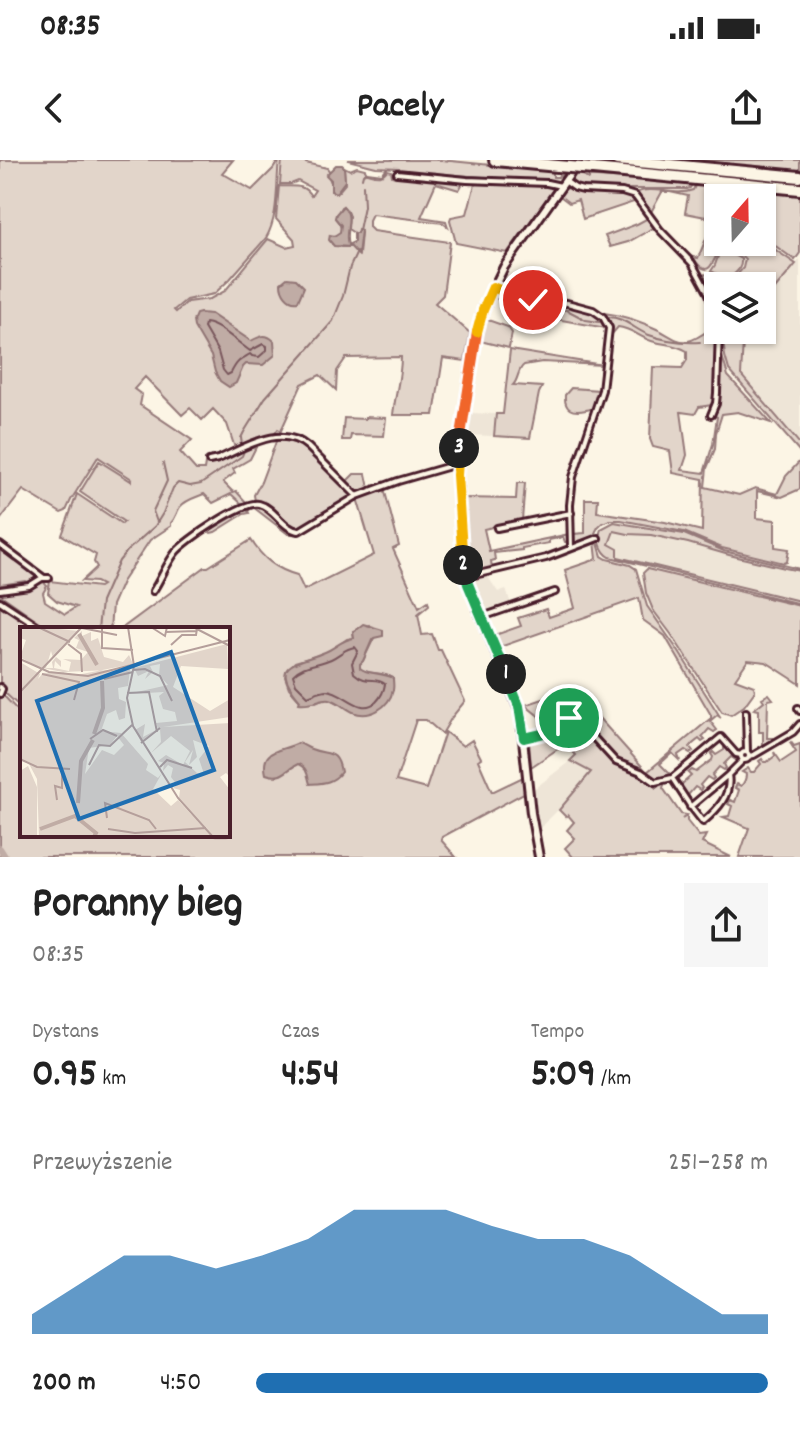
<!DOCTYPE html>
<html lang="pl">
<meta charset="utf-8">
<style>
:root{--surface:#fff;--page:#f6f6f6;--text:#222;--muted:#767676;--accent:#1f6fb2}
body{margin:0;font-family:Dekko,sans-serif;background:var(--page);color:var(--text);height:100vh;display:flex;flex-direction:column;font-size:30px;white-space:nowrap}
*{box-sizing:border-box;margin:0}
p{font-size:26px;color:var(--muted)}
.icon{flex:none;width:44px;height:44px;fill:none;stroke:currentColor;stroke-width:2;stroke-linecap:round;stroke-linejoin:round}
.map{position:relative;height:697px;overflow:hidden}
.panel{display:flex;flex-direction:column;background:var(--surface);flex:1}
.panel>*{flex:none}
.needle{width:52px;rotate:20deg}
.buttons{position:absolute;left:704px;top:24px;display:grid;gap:16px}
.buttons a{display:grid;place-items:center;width:72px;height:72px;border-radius:0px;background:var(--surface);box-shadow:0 2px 6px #0004;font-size:40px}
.pin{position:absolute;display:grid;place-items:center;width:68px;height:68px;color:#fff;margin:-34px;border:4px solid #fff;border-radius:50%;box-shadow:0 2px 8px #0007}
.km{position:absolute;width:40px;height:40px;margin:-20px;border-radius:50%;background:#222;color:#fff;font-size:22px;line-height:40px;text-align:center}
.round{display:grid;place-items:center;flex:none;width:84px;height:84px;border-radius:0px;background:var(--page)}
.summary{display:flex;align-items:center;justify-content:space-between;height:136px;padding:0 32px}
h1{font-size:44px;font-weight:700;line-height:60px}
.figures{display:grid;grid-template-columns:repeat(3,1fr);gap:12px;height:136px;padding:8px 32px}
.figures div{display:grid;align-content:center}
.figures b{font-size:40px;font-weight:700}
.figures small{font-size:22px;font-weight:400}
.figures p{font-size:22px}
.chart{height:224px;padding:16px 32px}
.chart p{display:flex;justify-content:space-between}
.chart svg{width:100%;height:144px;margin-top:8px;fill:var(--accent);opacity:.7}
ul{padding:0 32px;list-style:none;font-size:26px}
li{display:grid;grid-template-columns:128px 96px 1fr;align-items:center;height:60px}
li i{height:20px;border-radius:10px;background:var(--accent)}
.status{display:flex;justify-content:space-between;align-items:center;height:56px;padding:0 40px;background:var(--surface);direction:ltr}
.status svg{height:22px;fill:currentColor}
header{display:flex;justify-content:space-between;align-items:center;height:104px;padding:0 32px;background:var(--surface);font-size:36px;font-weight:700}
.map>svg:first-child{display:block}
</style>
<div class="status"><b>08:35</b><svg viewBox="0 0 49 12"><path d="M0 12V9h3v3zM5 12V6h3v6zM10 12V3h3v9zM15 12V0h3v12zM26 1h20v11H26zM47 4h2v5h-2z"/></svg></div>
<header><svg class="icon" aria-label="back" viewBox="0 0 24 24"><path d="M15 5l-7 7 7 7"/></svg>Pacely<svg class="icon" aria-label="share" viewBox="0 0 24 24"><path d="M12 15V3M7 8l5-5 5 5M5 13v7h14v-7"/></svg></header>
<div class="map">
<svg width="800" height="697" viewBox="0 0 800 697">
<rect width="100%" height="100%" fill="#fcf5e5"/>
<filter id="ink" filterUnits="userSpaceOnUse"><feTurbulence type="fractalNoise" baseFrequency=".0125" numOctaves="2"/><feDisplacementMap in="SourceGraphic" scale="16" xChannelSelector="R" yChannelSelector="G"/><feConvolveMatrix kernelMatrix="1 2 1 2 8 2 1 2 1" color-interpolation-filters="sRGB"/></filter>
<g filter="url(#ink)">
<!-- built -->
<path fill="#eee5d7" d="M800 99V284L741 215 743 182 748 170H762V146L770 142 767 131 775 129Z
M469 253 496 254 494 276 466 275Z
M614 370 628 374 651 375 688 383 729 395 800 411V441L618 397 617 389 609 385Z
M486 414 498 432 506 429 511 444 486 453 472 419Z
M570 601 591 612 559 649 539 669 534 629Z"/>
<!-- green -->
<path fill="#e2d5ca" stroke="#967a7a" stroke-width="2" fill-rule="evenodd" d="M0 0H233L222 13 252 30 273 9 279 0C276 25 279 56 266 78L230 119 214 134 186 140 174 150 176 152 187 142 210 139 225 131 268 79 286 87 295 85 294 79 276 59 279 26C294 27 303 23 311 36L315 30 298 21 291 24H280L282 0H304L306 3 327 8 330 12 328 14 331 23V31H339L345 24 344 7 350 10 357 7 365 9 367 13C375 15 382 18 387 10L391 11 392 16 395 17 398 14 464 21 459 30 436 23 421 57 446 61 448 67 443 63 372 54 369 60V67L373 71 450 82 443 135 435 143 470 173 465 201 443 198 434 255H393C395 235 401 217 401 197L346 198 337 211 336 230 320 215 302 224 279 275 280 270 278 269 274 275 239 288 234 285 227 264 213 249 202 260 190 248 182 255 145 217 134 229 142 235 140 245 192 280 180 292 196 310H204L205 304 257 285 250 299 233 309 235 313 223 322 233 332 236 331 246 342 243 345 231 334 213 343 204 334C197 337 185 340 180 347 176 353 176 358 171 363V366L150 380 122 422 112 445 110 469H50L1 435 3 432 29 427 42 420 47 426 43 433 45 441 65 454 76 447 57 441 48 433 50 421 99 427 102 425 96 422 82 421 97 407 94 402 96 395 62 375 77 334 122 364 124 362 80 332 99 301 131 321 132 319 98 297 71 340 66 351 61 353 23 330 0 360ZM343 46 349 56 348 69 354 73H361L359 95 351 87H341L332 84 330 76C346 76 342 66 335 58L341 47Z
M348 0H441L553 11V17H558L561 11 563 12 558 22H552L399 11V8L376 7Z
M694 0H800V11L695 1Z
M575 13 583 14 584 17 589 19V17H597L688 23 692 25 690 28 687 29H585L572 24 573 21 571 23 570 21Z
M510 23 550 25 555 27 507 93 456 83 450 60 451 57 467 54 475 24Z
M696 24 800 35V93L795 100 770 82 762 72V38H718V40H714L706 57 685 53 688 36 670 32H662L651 52 634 34C652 24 675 37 693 30Z
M571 27C592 38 617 26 637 41L583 59 578 40 569 43 560 36 565 29Z
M718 50V82H723C714 95 711 126 693 97L698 98Z
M648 58 655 67 628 82 610 87 605 76 637 64Z
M762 77 777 91 796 104 775 129 767 131 771 142 762 146V126H718V151L702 116 705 114 720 120 732 121 743 108 745 99 743 97 723 86 726 82H762Z
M721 88 741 99C742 107 738 111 732 116L719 115 711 111 715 105Z
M498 133C506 136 514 140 523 142 546 146 597 138 606 168L550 158 552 150 521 147 497 139 495 137Z
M604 153C622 155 642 162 659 170 668 174 677 183 688 181 698 179 708 170 716 165L718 183 716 238 712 245 699 247 695 254 681 252 687 295 682 310 704 313 713 284 717 257 714 256 720 245V189L728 216 771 263 738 252 722 254 716 273 715 289 707 308 705 327 739 335 755 328 777 334 786 316 800 301V329L782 337 757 331V358L775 360V387L789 389 787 402 784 403 722 388 684 372 621 360H610L602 363 598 367 593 377 577 383 574 382 573 374 585 373V339H598L597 352 665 362 702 371 703 319 673 313 670 291 653 287 650 279 653 207 682 208 687 200V191C675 184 667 185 655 182 641 179 632 168 618 167L612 174 610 162Z
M485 159 508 167 512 173 509 188 480 181Z
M722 170H748L743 182 741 215 800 284V292L729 210 725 196Z
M510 190 603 205 542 202 524 205C517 210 519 219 513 225L542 227 539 233 530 278 494 276 496 254H503Z
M571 228 599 230C598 235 597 245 592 248 591 250 588 249 586 250 572 253 564 250 565 235Z
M365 257 386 258 384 276 351 275 350 280H342L344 258 365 259Z
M277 279 301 284 351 332V336L302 367 296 368 266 344 255 341 254 335 261 322Z
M354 314H366L369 328C355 333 356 332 346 322Z
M517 323H525L522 360 484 369 489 391 569 374V382H565L563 377 549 380V383L522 388V390L494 393 495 400 491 401 492 408 471 413 466 398 463 338 516 339Z
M384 328 399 386 393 389 419 447 428 441 429 445 418 454 422 475 432 474 438 490H441L465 541 452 557 442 574 426 560H416L396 621 426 629 445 572 463 586 472 580 481 598 478 600 492 632 523 617 524 633 442 677 441 680 456 697H0V535L2 534 22 555V675H228V469H121L205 407H208L251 380C263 399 276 409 297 415L304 430 374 395 357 338ZM369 465 374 478 363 501 360 504V509C369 515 381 511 393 518V530L340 544 329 538 322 539 316 542 300 540 289 528 285 517 286 511 295 502 329 492 347 479 354 478 353 471Z
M252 346 262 349 292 374H288L253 347 248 351 249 353 244 354 215 372 211 373 209 371Z
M614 362 684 374 724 391 800 409V411L785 408 729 395 688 383 651 375 628 374 614 371 609 384 618 389V397L800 441V444L610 397C601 392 597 379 601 369Z
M597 380 602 396 607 399 630 405 636 409 647 446 677 489 721 558 717 555 710 561 717 570 714 572 709 569 702 577 705 580 702 582 699 579C695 582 693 583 690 587L693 591 690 593 685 590 678 595 680 601 672 593 660 604 671 615 657 620 637 608 618 601 594 576 570 555 550 565 525 545 573 529 647 612 711 558V555L665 476 643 460 639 438 500 487 495 475 521 466 518 458 546 449 549 457 575 448 565 410 597 399 595 381Z
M0 390 39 415 30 423 26 421 0 425Z
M647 409 800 446V524L766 502 748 500 735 519 754 526 755 531 744 546 731 555 722 552 671 474 653 450 646 433 643 413Z
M0 443 37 467 36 469H22V549L4 532V526L0 523Z
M769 534 773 539 768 540 767 578H773V580L763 586V572H759V550L754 549 764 541 762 538Z
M567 560 572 561 583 571 615 604 644 617 656 628 665 622 663 628 681 654 687 655 682 659 687 656V661L699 676 706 675 702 683 731 697H573L565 688 575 678 567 670 574 662 568 655 566 657 559 650 591 612 570 601 576 595 565 584 531 607 529 580 542 576Z
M791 582 794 586 800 584V697H739L749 668 723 657 729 656 732 646 728 644 730 640 735 642 739 630 735 628 737 624 741 626C745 622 746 618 746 614L742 612 748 608 751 612H754L761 604 759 601 762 599 764 602H767L775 596 774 592 781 602 796 592 790 583Z
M724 583 738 599 736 600 731 597 724 604 726 608 724 610 719 607 712 615 714 618 712 620 707 617 700 625 702 628 700 630 695 627 688 635 690 638 689 640 678 623 679 622 682 624 691 616 688 613 692 610 696 612 712 600 713 597 711 594 713 592 716 595 724 590Z"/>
<!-- water -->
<path fill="#c0aca5" stroke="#917474" stroke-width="2" d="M336 5H342L344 7 345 21 336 33 331 31V20L326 15Z
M343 46C355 57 343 71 348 85L354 82V73H357L358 69 361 70 358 95 351 87 334 86 329 80 330 75 334 76 340 72 341 65 335 58 336 54Z
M287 118 296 119 304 127 298 141C288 143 281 132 281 123Z
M200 153 211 154 251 181C260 176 266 173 274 181L275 195 263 205 246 204 243 207 236 223 229 227 220 221 215 212 211 196 194 167 193 161 196 154Z
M363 464 383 470V476L374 478 372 480 363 501 360 504V508C368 515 381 512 393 518 393 522 394 526 393 530 389 548 369 559 353 552 345 548 338 541 330 539 323 537 312 545 299 543L300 540C268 502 295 505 325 492 335 488 343 479 354 478L353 472Z
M298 583C303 584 306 587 311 589 328 596 337 588 341 612 333 623 323 623 310 624 307 615 308 608 298 604 285 610 283 620 266 614 260 588 281 592 298 583Z"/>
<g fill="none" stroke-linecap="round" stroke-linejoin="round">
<!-- shore -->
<path stroke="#79575c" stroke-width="2" d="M205 163C220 165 237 182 250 191L263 184 267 186V190L259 197 252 196 250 194C239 201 237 201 231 213L227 215 223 210 218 192 204 168Z
M355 487 358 491 352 503 354 513C367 525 375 516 385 524 384 531 382 536 376 542 360 556 344 531 327 530 320 530 314 534 308 536L296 524 293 515C303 504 318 505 331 499 340 495 345 488 355 487Z"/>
<!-- stream -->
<path stroke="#917474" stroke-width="2" d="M362 18 363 14 367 12 382 14 387 8
M359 70 364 46 363 25
M503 139 526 146 567 150 586 160 599 162 602 160
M607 157C623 156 635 170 649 175 666 181 683 183 700 182
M242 285 241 278 244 272 265 238 333 161 343 136 350 107 357 92
M157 362 153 351 167 321 163 303
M0 438 12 447
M38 464 46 469
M98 469 101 442 119 401 128 390 155 366 163 353 173 328 178 323 190 326 201 324 242 296 244 291
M21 610H22"/>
<!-- river -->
<path stroke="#c0aca5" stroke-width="7" d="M0 689 5 697"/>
<defs>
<path id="street" d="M397 13 467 20 547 23 561 26
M565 21 575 28 583 30 622 32 635 36 660 70 692 103 709 134 718 163
M493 127 520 139 567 143 593 150 603 157 609 168 602 230 573 317 570 345 571 388
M711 255 716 243 717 233 719 170
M209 301 218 299C246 287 281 263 308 287L357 336
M497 368 571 353
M0 385 44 418
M466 417 546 398 598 378
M0 430 29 426 42 418H49
M153 431C161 419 166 405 175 393 184 381 244 340 259 344 275 348 282 369 299 371L357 336 398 321 457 304
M0 441 38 466 39 469
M482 457 555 432
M0 527 2 529 0 534
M798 548 800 551
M746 552 747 592
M524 578 541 574 565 559H571L593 577 616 602 641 612 655 622 672 618 689 644 703 662C717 650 732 635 728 615L743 600
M741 596a4 4 0 1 1 8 0a4 4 0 1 1-8 0Z
M749 596 754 595 793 572 800 564
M672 618 721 577 736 594 741 595
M690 647 728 615"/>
<path id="secondary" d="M539 697 531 653 520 552 470 429 463 408 457 304 474 186 483 150 504 107 570 14 578 0"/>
<path id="highway" d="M495 0 558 6
M617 0 800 17
M593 9 800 29"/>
</defs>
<!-- street casing -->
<use href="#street" stroke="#4a1f2b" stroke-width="10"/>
<!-- secondary casing -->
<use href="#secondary" stroke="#4a1f2b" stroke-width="12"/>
<!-- highway casing -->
<use href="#highway" stroke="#4a1f2b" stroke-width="16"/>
<!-- street -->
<use href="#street" stroke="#fcf5e5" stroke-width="4"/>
<!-- secondary -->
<use href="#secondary" stroke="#fcf5e5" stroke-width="6"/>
<!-- highway -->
<use href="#highway" stroke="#fcf5e5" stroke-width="10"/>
<defs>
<path id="highway-bridge" d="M558 6 593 9"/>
</defs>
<!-- highway-bridge casing -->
<use href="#highway-bridge" stroke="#4a1f2b" stroke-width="16" stroke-linecap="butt"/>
<!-- highway-bridge -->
<use href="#highway-bridge" stroke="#fcf5e5" stroke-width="10"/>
</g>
</g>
<g fill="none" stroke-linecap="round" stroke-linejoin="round" filter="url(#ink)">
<defs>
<path id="split-1" d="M506 514 519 546 524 578 541 574 569 558"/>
<path id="split-2" d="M463 405 468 424 506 514"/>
<path id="split-3" d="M459 288 457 315 463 405"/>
<path id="split-4" d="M459 288 477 172"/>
<path id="split-5" d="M477 172 483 150 493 127 520 139 533 140"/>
</defs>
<!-- split-1 casing -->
<use href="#split-1" stroke="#fff" stroke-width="16"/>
<!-- split-2 casing -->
<use href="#split-2" stroke="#fff" stroke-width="16"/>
<!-- split-3 casing -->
<use href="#split-3" stroke="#fff" stroke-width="16"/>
<!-- split-4 casing -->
<use href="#split-4" stroke="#fff" stroke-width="16"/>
<!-- split-5 casing -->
<use href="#split-5" stroke="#fff" stroke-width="16"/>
<!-- split-1 -->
<use href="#split-1" stroke="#22a559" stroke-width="10"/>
<!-- split-2 -->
<use href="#split-2" stroke="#22a559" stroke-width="10"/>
<!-- split-3 -->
<use href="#split-3" stroke="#f5b400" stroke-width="10"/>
<!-- split-4 -->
<use href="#split-4" stroke="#f0652b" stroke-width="10"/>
<!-- split-5 -->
<use href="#split-5" stroke="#f5b400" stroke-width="10"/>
</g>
<!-- overview -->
<g transform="translate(20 467)">
<rect width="210" height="210" fill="#fcf5e5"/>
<path d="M18 0 59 4 33 31 31 24 26 41H33L32 35 36 30 41 34V40L35 34 34 41 49 44 51 35 43 32 61 33 68 25 56 21 59 13 54 11 62 4V9L71 5V14L78 11 84 30 103 35 109 28 113 37 57 48 18 40 0 30 6 13 0 11V1ZM207 17 208 42 161 39 153 60 190 84 210 72V90L143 100 210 96V150L206 146 200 150 210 163V210H193L159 171 160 163 153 161 157 158 151 150 153 141 148 138 143 144 144 136 138 134 146 128 163 138 170 124 151 109 131 126 141 115 140 102 121 115 115 103 125 97 123 110 138 102 136 96 157 94 155 85 143 82 139 69 144 65 108 67 148 58 139 48 140 37 130 39 133 45 125 52 129 44 118 49 114 41ZM173 113 189 119 179 132 184 147 177 146 165 135 173 123 169 138 177 130ZM0 35 20 47 18 52 23 46 110 42 108 59 98 61 99 72 106 75 105 91 99 93 96 83 87 87 81 104 101 106 128 137 126 143 138 151 142 146 133 162 151 179 158 173 192 210H19L17 152 8 135 0 131ZM97 109 104 118 94 128 82 123 65 147 69 121 90 118ZM8 139 17 160V210H0V144Z" fill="#e2d5ca" fill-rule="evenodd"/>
<path fill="none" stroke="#c0aca5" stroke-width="4" d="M59 7 77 38M74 107 83 81 82 54M58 176 61 134 73 113M20 202 55 189 76 206 74 210"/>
<path fill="none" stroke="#b59f9b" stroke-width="2" d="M0 0 20 1 50 15M57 0 97 8M82 0V21L113 23M108 0 114 39 107 71 113 99 158 171 193 210M131 0 145 9 147 0M173 0 210 19M146 5 176 4M48 17 61 27 62 45M151 18 162 8H176L177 2M0 32 29 45 68 49 210 13M113 43 125 42 140 49 152 74M22 47 59 55 54 73M84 52 113 45M0 65 62 0M107 66 129 65 137 105M70 112 83 103 97 109M121 116 140 101M0 132 17 140 50 142M69 138 79 118 90 119 112 98M140 140 147 133 172 141M37 173 35 159 42 161V147M87 191 85 176 129 193 136 202M88 202 115 206 186 201"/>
<path fill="#1f6fb2" fill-opacity="0.15" stroke="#1f6fb2" stroke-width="4" d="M151 25 194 143 59 192 17 74Z"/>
<rect width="210" height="210" fill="none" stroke="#4a1f2b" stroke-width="4"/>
</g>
</svg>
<div class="buttons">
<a><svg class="needle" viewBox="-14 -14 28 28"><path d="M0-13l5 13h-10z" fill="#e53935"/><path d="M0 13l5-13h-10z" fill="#767676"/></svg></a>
<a><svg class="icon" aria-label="layers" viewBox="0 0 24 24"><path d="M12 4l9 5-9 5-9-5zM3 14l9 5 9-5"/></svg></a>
</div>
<div class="pin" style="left:569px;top:558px;background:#1e9e55"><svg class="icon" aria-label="arrive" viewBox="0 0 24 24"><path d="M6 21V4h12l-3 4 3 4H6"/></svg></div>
<div class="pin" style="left:533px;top:140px;background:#d93025"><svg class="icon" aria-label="check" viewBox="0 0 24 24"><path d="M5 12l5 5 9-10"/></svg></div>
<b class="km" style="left:506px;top:514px">1</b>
<b class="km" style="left:463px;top:405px">2</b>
<b class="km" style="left:459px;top:288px">3</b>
</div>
<section class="panel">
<div class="summary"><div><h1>Poranny bieg</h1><p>08:35</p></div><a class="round"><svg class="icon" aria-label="share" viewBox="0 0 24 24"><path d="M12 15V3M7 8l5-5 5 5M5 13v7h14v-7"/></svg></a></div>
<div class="figures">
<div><p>Dystans</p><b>0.95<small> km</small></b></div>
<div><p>Czas</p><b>4:54</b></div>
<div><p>Tempo</p><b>5:09<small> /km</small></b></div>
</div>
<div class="chart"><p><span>Przewyższenie</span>251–258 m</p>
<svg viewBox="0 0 160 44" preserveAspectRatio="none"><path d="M0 44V38L10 29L20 20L30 20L40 24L50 20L60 15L70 6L80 6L90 6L100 11L110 15L120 15L130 20L140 29L150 38L160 38V44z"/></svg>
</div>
<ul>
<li><b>200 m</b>4:50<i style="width:100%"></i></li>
</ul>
</section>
